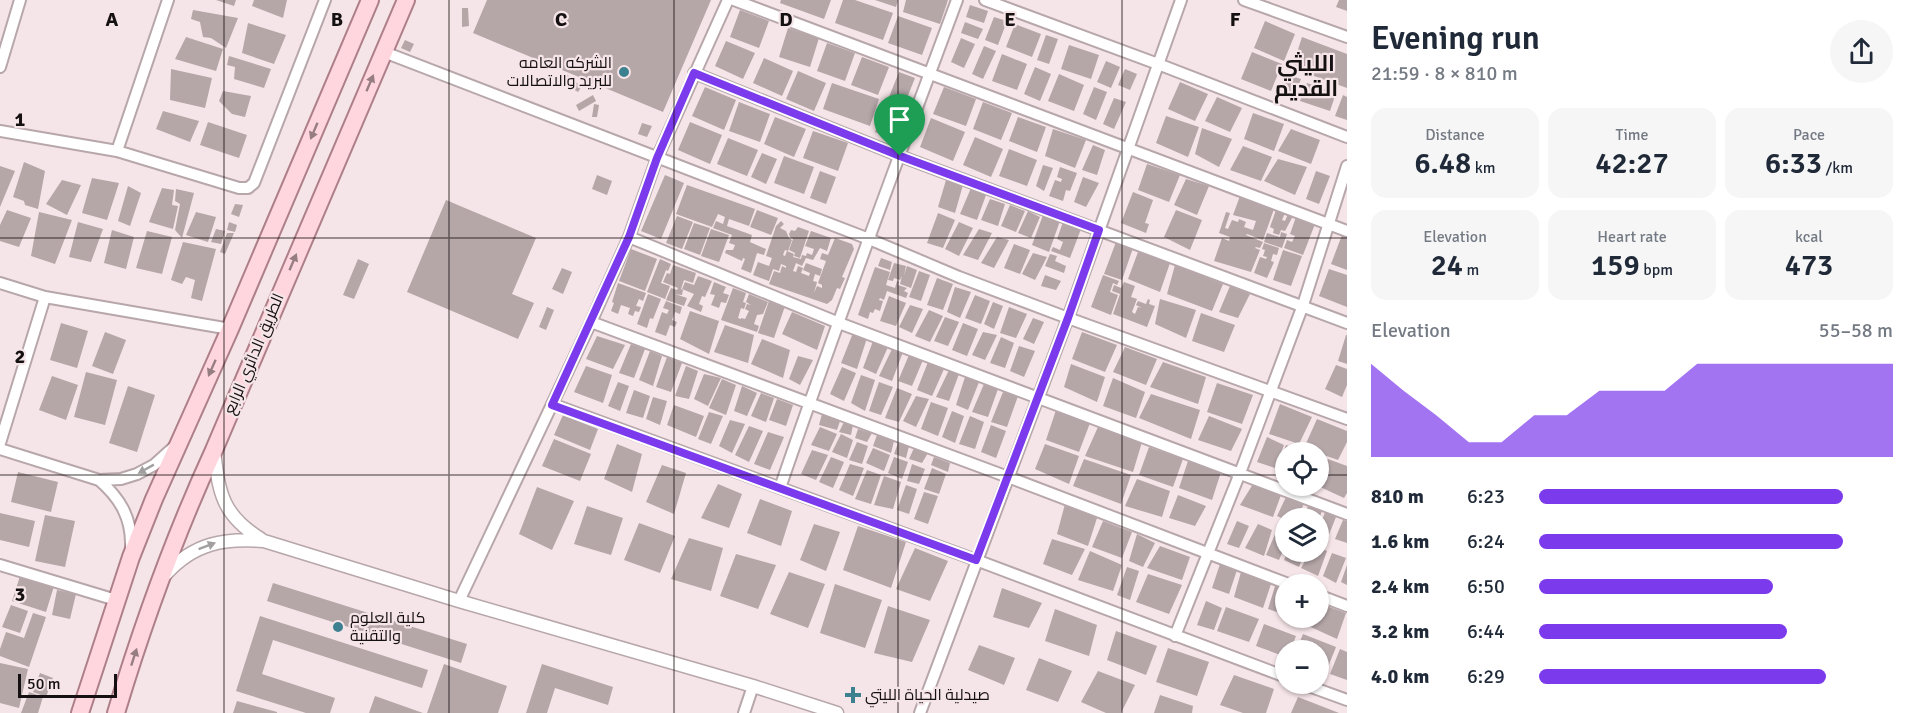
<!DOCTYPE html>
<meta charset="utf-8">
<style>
:root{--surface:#fff;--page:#f6f6f7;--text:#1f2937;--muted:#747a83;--accent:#7c3aed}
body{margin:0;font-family:Signika,Cairo,sans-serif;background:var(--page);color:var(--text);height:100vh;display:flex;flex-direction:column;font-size:22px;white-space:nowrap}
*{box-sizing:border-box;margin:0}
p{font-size:20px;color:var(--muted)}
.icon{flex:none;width:33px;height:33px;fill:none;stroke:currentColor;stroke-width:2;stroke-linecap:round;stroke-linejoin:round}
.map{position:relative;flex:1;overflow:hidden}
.side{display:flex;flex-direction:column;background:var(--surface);width:570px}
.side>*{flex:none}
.tools{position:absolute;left:1275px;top:442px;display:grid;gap:12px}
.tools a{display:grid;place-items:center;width:54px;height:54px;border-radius:50%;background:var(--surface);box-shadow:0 2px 4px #0004;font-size:30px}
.scale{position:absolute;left:18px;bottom:15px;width:99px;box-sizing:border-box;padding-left:6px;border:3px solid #151011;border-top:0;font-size:16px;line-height:21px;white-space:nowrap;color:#151011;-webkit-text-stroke:4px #f6e5e8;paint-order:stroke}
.pin{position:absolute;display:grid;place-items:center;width:51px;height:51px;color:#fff;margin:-62px -26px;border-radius:50% 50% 50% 0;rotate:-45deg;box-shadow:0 0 6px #0007}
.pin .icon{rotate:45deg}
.round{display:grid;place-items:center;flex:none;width:63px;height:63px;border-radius:32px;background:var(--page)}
.headline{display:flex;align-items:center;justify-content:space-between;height:102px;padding:0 24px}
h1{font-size:33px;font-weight:600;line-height:45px}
.metrics{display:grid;grid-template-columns:repeat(3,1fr);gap:9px;height:102px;padding:6px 24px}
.metrics div{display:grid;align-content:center;border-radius:15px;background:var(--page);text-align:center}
.metrics b{font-size:30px;font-weight:600}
.metrics small{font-size:16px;font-weight:400}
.metrics p{font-size:16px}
.chart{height:168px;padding:12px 24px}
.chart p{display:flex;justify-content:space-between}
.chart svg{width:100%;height:108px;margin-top:6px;fill:var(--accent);opacity:.7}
ul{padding:0 24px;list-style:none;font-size:20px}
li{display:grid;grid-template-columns:96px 72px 1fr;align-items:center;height:45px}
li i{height:15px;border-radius:8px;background:var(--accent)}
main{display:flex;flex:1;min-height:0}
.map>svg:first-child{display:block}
</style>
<main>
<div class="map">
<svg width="1347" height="713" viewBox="0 0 1347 713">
<rect width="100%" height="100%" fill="#f6e5e8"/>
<!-- building -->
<path fill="#b5a6a8" d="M216 0H236L234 6Z
M254 0H287L283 18 252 6Z
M487 0H711L663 112 473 33Z
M781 0H831L824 19 780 3Z
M843 0H855L893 13 883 40 835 23Z
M875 0H898L896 7Z
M906 0H948L940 24 903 12Z
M1339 0H1347V11L1336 7Z
M970 5 988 11 984 23 966 17Z
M462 8H468L469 26 462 27Z
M193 10 238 18 226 48 211 38 203 37 200 22 191 19Z
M740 10 769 21 759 48 730 37Z
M898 16 932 28 922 55 888 43Z
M994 17 1007 21 998 45 985 40Z
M1265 21 1295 34 1284 61 1254 48Z
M965 22 983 29 978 39 961 33Z
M248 23 286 35 274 64 242 53Z
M1015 24 1041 34 1032 57 1006 47Z
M788 28 819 38 810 67 779 57Z
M1046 35 1058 39 1049 64 1037 60Z
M186 37 223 49 216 71 175 59Z
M1302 37 1347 54V88L1292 68Z
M961 38 975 44 964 68 951 62Z
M405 40 414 44 410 52 401 48Z
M726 41 755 53 743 79 715 66Z
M827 43 855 53 845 81 817 71Z
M1069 45 1099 55 1091 79 1061 69Z
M984 46 996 51 983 79 972 74Z
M1252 52 1282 64 1271 91 1241 79Z
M1002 54 1027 64 1017 90 992 81Z
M229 56 271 69 264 88 234 79 235 67 227 65Z
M862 57 889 67 878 95 851 85Z
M764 58 793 71 782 96 753 83Z
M1106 61 1120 67 1111 88 1097 82Z
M1035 67 1051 74 1040 101 1024 94Z
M171 69 212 78 205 108 170 100Z
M1125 69 1137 74 1130 90 1118 85Z
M798 71 826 83 814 111 786 99Z
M899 72 915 78 903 108 887 102Z
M565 73 570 77 564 87 558 83Z
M1059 74 1084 85 1074 111 1048 101Z
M1285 74 1301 79 1294 99 1278 94Z
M574 81 582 86 578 92 570 87Z
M1180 82 1208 94 1195 121 1168 109Z
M832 83 879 99 870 126 823 109Z
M1307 83 1336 93 1330 111 1300 101Z
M705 87 736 100 724 130 692 116Z
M944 87 976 99 966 126 933 114Z
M1094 87 1107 92 1096 120 1083 114Z
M223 91 251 96 245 117 232 114 219 101Z
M593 95 596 101 579 111 576 105Z
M1343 95 1347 97V120L1335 116Z
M1217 97 1242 108 1230 132 1205 121Z
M1114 98 1126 102 1114 129 1103 124Z
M739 102 770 114 760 142 729 131Z
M983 102 1012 113 1001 140 973 129Z
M594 104 599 105 597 117H592Z
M886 104 903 111 891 138 875 132Z
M163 111 199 121 190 142 156 129Z
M1253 113 1284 124 1274 151 1244 139Z
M1166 116 1199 127 1188 157 1156 143Z
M775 117 806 129 794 157 764 144Z
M1018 117 1046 127 1037 152 1009 141Z
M931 118 965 132 953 161 920 147Z
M208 122 247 135 239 158 200 145Z
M690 122 722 135 710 164 678 150Z
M642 123 652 126 647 137 638 134Z
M1202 128 1232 139 1219 167 1195 154Z
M1053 129 1086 140 1075 168 1045 156Z
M1291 129 1320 140 1311 164 1278 151Z
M813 131 848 143 838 171 803 158Z
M975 137 1003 149 991 177 963 165Z
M728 138 758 150 747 176 717 164Z
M1093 145 1105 150 1097 175 1082 170Z
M1243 146 1272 157 1261 181 1230 170Z
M1009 149 1037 160 1027 186 999 176Z
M762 153 777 159 766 184 751 177Z
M784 156 814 167 804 194 774 183Z
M1278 159 1307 167 1295 195 1264 181Z
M24 162 45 171 38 209 25 205 24 201 13 197Z
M1147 164 1180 175 1169 202 1138 190Z
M1043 165 1053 168 1044 191 1036 186Z
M0 166 15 171 0 207Z
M1060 167 1077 173 1070 191 1066 190 1063 201 1049 196 1055 180 1061 182 1062 179 1057 177Z
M820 171 836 177 826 204 810 198Z
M1316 171 1330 176 1319 204 1306 199Z
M597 175 612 181 607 195 592 189Z
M665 175 684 183 661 239 641 231Z
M1083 177 1099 183 1086 207 1074 202Z
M92 178 119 183 107 220 82 213Z
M1186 179 1209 186 1197 215 1174 205Z
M62 180 81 185 67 215 46 204Z
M946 180 963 185 955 213 938 207Z
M687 185 755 209 749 226 729 219 727 226 752 235 750 242 766 249 764 255 757 253 751 273 741 269 745 259 743 258 742 261 725 253 726 250H733L735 245 729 243 732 235 713 228 716 221 723 224 725 217 718 214 712 227 676 214Z
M128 186 141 193 130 226 118 221Z
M162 188 174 190 172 205 178 206 173 229 149 222Z
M971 188 986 195 977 220 960 214Z
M176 189 194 193 182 238 175 230 180 204 175 201Z
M1133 192 1153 200 1145 223 1149 224 1146 233 1121 223Z
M1240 196 1274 209 1263 240 1247 234 1246 235 1263 242 1260 248 1256 247 1255 248 1260 250 1251 272 1214 261 1222 238 1229 241 1230 237 1219 233 1226 212 1230 213 1225 228 1228 229 1232 220 1238 222 1239 219 1246 222 1244 227 1253 230 1256 221 1233 215Z
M990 199 1005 204 998 226 981 220Z
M446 200 536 238 512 294 534 303 518 339 407 292Z
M235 204 243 205 239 217 231 214Z
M1010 205 1025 211 1016 232 1001 226Z
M7 210 31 218 19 247 0 241V225Z
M757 210 778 218 771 235 750 227Z
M1176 210 1202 220 1190 250 1164 237Z
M1276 210 1285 213 1282 220 1285 221 1288 214 1293 216 1285 231 1281 230 1279 235 1273 233 1274 229 1270 227Z
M1028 211 1040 217 1031 238 1018 233Z
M39 212 72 220 55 264 31 256Z
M196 212 216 217 208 242 186 235Z
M938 213 955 220 943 248 927 243Z
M1043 215 1060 221 1049 252 1032 245Z
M677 216 693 222 682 249 666 243Z
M1296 217 1315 224 1303 255 1284 248 1287 240 1292 242 1295 236 1290 234Z
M781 221 784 224 780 228 786 231 789 238 792 240 788 251 785 250 783 255 785 256 787 251 794 254 793 257 801 259 802 255 806 256 807 253 812 255 814 249 805 246 811 231 831 238 827 251 820 248 813 260 806 258 802 266 796 263 793 271 796 272 798 266 803 268 801 273 809 276 810 273 803 270 806 263 822 269 820 276 815 274 813 281 817 282 814 293 817 286 822 288V285L818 283 826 261 820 259 822 253 828 255 835 238 852 244 854 249 842 277 845 278 840 289 837 288 832 300 827 304 769 284 774 271 780 273 782 266 786 268V266L781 264 779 271 773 269 769 281 753 275 758 262 769 266 772 258 766 256 776 226Z
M78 222 103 229 91 262 69 257Z
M229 222 237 225 235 232 227 230Z
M959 222 973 228 959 256 945 249Z
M1063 222 1081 229 1070 258 1051 251 1053 247 1060 250 1063 242 1057 239Z
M694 223 710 228 700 255 684 249Z
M798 227 809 231 800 258 794 256 795 253 789 250 793 239 790 237 789 234 791 230 795 231Z
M216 229 225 231 221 244 211 242Z
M711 229 729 235 719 262 701 256Z
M979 229 992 233 978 260 963 255Z
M112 230 134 237 126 269 104 263Z
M147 231 172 237 162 274 136 268Z
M1281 232 1287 234 1282 248 1264 242 1267 233 1280 237Z
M227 233H234L225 254 220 252Z
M1342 235 1347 237V270L1331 264Z
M997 237 1009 240 994 268 981 263Z
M183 242 216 249 202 301 191 298 195 280 186 277 182 284 171 280Z
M1116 242 1133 248 1122 280 1104 274Z
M1264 243 1279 248 1277 255 1273 254 1271 261 1274 262 1267 278 1254 273 1260 257 1266 259 1267 257 1263 256 1265 250 1262 249Z
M1014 244 1030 250 1020 274 1004 268Z
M631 249 657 259 645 291 619 281Z
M1283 250 1302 256 1291 286 1273 280Z
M1138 252 1170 263 1160 292 1128 279Z
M1033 253 1047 257 1035 280 1022 274Z
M1050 254 1057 256 1055 261 1066 266 1064 273 1045 266Z
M881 258 892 262 890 270 878 266Z
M358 259 369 264 354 299 343 295Z
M660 259 671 264 668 271 666 270 661 283 670 286 665 299 647 292Z
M894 263 906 266 904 275 907 266 917 270 911 288 900 284 902 276 900 280 894 278 893 281 888 280Z
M673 265 696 273 693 283 684 280 681 289 683 290 682 295 675 294 687 298 684 306 666 300 671 288 677 290 678 288 663 282 667 273 670 274Z
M1175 265 1223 284 1212 311 1167 294Z
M875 267 890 272 886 285 895 288 897 281 899 282 898 285 907 288 904 291 908 293 906 298 887 291 884 300 880 298 879 300 883 301 880 311 875 309 873 313 870 312 868 319 858 315Z
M562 268 572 272 563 294 552 289Z
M1329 269 1347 275V307L1319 296Z
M919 271 930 275 921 301 909 297Z
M1045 275 1061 281 1056 290 1041 286Z
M1103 275 1119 281 1117 285 1113 283 1110 292 1118 295 1111 315 1091 307Z
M698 276 712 281 705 297 702 296 699 304 703 306 701 312 687 306 694 294 682 289 685 282 694 285Z
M937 278 953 284 943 310 927 305Z
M714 282 726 287 723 293 729 295 726 303 721 302 719 308 711 305 715 295 710 294Z
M1124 282 1135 286 1131 297 1137 299 1132 312 1135 314 1138 307 1142 308 1136 305 1138 301 1146 304 1148 299 1150 300 1149 304 1155 306 1147 327 1113 314 1120 294 1112 291 1114 285 1121 288Z
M618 283 646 293 643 301 639 299 636 306 641 307 639 312 635 311 633 316 628 314 630 308 621 305 618 314 611 311 614 303 612 302Z
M1230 286 1250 294 1238 318 1219 312Z
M955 287 971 292 960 318 947 312Z
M733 288 746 293 743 302 746 303 744 309 741 308 738 318 741 319V318L745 319 749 311 745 309 747 304 751 305 746 302 749 294 768 302 763 314 757 315 754 324 759 326 757 332 721 320Z
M648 294 661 299 653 319 650 318 647 328 637 324Z
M975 295 990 301 981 324 965 318Z
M889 296 906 303 896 326 880 321Z
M1160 299 1196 310 1186 338 1155 324Z
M666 301 682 307 680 314 675 312 672 320 677 322 675 327 670 325 666 336 655 332 662 312 667 314 669 310 663 308Z
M769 301 785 306 774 338 758 333Z
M993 302 1003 306 994 329 984 324Z
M910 305 923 309 912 333 899 327Z
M547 307 554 310 546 330 539 327Z
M1009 307 1027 314 1016 338 1000 333Z
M929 310 943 316 930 342 915 336Z
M690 311 719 321 709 354 680 339Z
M792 312 825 326 817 350 782 334Z
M1201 313 1235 325 1224 352 1192 341Z
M945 317 959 322 948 346 934 341Z
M1033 318 1044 322 1034 344 1023 339Z
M61 323 88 331 77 368 50 360Z
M963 323 978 329 967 356 952 350Z
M725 325 754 335 748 363 714 352Z
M105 332 126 340 113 374 92 366Z
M983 332 997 335 985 360 972 355Z
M1082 332 1117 345 1105 372 1072 359Z
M853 333 867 338 857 369 841 363Z
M1346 335H1347V364L1338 361Z
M597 336 625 345 613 369 586 359Z
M1001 337 1014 343 1005 368 990 363Z
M762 339 790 350 783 378 751 364Z
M873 341 888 347 876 374 863 368Z
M631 344 645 349 634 378 619 373Z
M1019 346 1035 351 1024 377 1010 371Z
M1125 347 1157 359 1146 385 1113 372Z
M892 349 903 352 892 381 879 376Z
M650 351 662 356 653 386 639 380Z
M909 355 923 360 912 386 898 381Z
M798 356 813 360 800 385 789 379Z
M667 357 682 363 671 392 656 387Z
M928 362 944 369 932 396 917 390Z
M1163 362 1206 377 1198 404 1150 387Z
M1071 364 1105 377 1097 402 1064 387Z
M1336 365 1347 369V385L1342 397 1325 389Z
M586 366 612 375 603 403 574 392Z
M686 366 698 371 689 399 675 396Z
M842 367 856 373 844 401 830 394Z
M949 370 959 374 949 401 936 397Z
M86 372 117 380 105 425 74 417Z
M704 374 721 378 708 406 694 399Z
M861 375 875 380 865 411 851 403Z
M52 376 78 385 66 420 39 410Z
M965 377 979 382 968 410 956 405Z
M1113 378 1145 392 1136 418 1103 406Z
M722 379 736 385 726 415 709 408Z
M618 382 629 386 620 411 608 406Z
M879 382 893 387 881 415 869 411Z
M1217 383 1253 395 1242 424 1207 412Z
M984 384 998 389 988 417 972 412Z
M128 386 155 395 137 452 109 443Z
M742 386 757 393 747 416 734 411Z
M897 388 912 394 899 422 885 418Z
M634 390 650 396 643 418 626 413Z
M1003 392 1018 396 1007 427 991 422Z
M761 393 774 398 766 422 751 416Z
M1151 394 1200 410 1191 439 1139 418Z
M916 396 929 399 916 427 903 421Z
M653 397 667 401 660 425 646 419Z
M777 399 793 405 786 426 769 420Z
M931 402 948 408 938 436 921 429Z
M1280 404 1312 417 1299 444 1269 434Z
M674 405 704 416 696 437 667 425Z
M1056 410 1090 423 1079 452 1046 440Z
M952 411 964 416 955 443 942 437Z
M709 412 723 416 711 444 698 439Z
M822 414 840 421 837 430 819 425Z
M563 415 598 429 590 450 554 435Z
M970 416 984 422 975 449 959 444Z
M1209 416 1242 429 1231 451 1198 440Z
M1317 419 1347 431V442L1338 460 1304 448Z
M730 420 745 424 732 453 719 446Z
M844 422 853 425 851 435 839 432Z
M991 425 1006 431 996 458 981 452Z
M749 426 763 431 749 462 735 455Z
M820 427 837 434 829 451 811 445Z
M1098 427 1142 442 1133 472 1085 456Z
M858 429 872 433 867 442 855 438Z
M768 432 784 437 770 470 754 464Z
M841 434 853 440 847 458 832 452Z
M877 435 894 441 891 453 873 446Z
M1267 437 1284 445 1275 468 1257 462Z
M554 439 591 454 580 481 542 466Z
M857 442 868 446 862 464 849 460Z
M898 443 909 446 906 458 894 454Z
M617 444 642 454 632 492 604 479Z
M1045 444 1079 456 1069 484 1035 469Z
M1286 445 1309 453H1286V473L1277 471Z
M1149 447 1183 459 1173 487 1139 475Z
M873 448 890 455 884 471 866 463Z
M914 448 928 453 922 463 909 459Z
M812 450 828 455 816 480 801 474Z
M831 457 844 462 833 488 819 482Z
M894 457 908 462 902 479 888 473Z
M934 457 950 463 948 472 931 465Z
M1084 459 1131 475 1121 504 1073 486Z
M1328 459 1347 466V493L1344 498 1318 486V476Z
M1188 461 1221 472 1212 500 1179 488Z
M850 464 864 468 853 496 839 490Z
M912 464 925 469 919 484 907 481Z
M662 465 686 473 674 514 646 502Z
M932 468 946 474 939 494 924 489Z
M867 470 881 475 871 504 855 499Z
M18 472 58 482 51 512 11 502Z
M884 476 901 482 893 509 874 505Z
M1137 479 1170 491 1162 517 1125 506Z
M718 484 742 494 729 528 701 518Z
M1253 484 1281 495 1273 517 1240 505Z
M906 485 917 489 909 514 897 510Z
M537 487 574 501 552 550 519 534Z
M924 492 938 496 928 524 914 519Z
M1178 495 1206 506 1195 526 1169 518Z
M1286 497 1304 504 1296 519 1286 520 1277 516Z
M760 499 792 511 781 546 747 533Z
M1065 504 1097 518 1088 546 1057 534Z
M587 506 623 518 611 555 574 544Z
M1308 506 1322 511 1319 519H1302Z
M1325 512 1336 517 1328 537 1318 532Z
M0 513 35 521 29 547 0 540Z
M45 515 75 521 65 567 35 561Z
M1343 520 1347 521V543L1335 539Z
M1103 521 1132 532 1122 558 1092 547Z
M1237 521 1249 526 1239 548 1227 544Z
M639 523 675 536 660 573 624 560Z
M814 524 840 532 826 571 800 560Z
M1258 524 1272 530 1264 556 1245 548Z
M858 526 906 542 891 588 843 570Z
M1276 532 1286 536V544L1279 560 1266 555Z
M1137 534 1155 543 1143 567 1129 561Z
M689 538 723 548 711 591 671 579Z
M1052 539 1085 549 1072 575 1043 564Z
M1160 546 1190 557 1182 580 1147 568Z
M1318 547 1327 551 1318 576 1301 568 1310 552H1318Z
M915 548 948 561 930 601 896 589Z
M1090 551 1122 565 1113 591 1078 580Z
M1288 552H1305L1299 567 1284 560Z
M1332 553 1346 558 1336 583 1323 576Z
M736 554 776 565 758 609 720 596Z
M1220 564 1237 570 1229 594 1212 588Z
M1347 565V585L1341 582Z
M1127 567 1139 571 1130 600 1117 595Z
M789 572 825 584 808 628 770 614Z
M1241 572 1271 584 1263 608 1234 597Z
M21 573 55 583 46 612 12 601Z
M1148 574 1182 585 1169 614 1136 602Z
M273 583 467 644 461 663 267 601Z
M835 584 882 600 865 648 820 633Z
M1275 586 1286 590V615L1268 609Z
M1002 588 1042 603 1029 628 993 617Z
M57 590 76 594 70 619 52 615Z
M1206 601 1222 608 1214 630 1197 625Z
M1318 603 1346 613 1337 639 1304 624 1307 618H1318Z
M11 605 28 611 20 633 2 627Z
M888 606 930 620 912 662 874 653Z
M1226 607 1259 619 1249 642 1217 631Z
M1055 609 1097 625 1089 656 1045 641Z
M33 613 46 617 29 667 0 656V649L6 632 24 638Z
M260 616 428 670 422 688 273 640 262 674 335 698 330 713H306L236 691Z
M1264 624 1296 636 1290 651H1286V657L1256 646Z
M1116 631 1157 646 1146 675 1107 660Z
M1303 634 1336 647 1326 672 1318 669V651H1296Z
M979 645 1015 658 1004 685 968 670Z
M1168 648 1209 662 1197 696 1156 682Z
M1340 649 1347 652V680L1330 674Z
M1039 658 1072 671 1058 702 1026 690Z
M0 663 28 669 19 708 0 703Z
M444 664 507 686 498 713H427Z
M542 664 613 687 608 705 555 688 547 713H526Z
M1098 671 1135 685 1121 713H1106L1081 702Z
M40 673 53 678 46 697 33 692Z
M1234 675 1274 689 1266 713H1243L1220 705Z
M29 692 43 697 38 713H21Z
M1160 695 1193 706 1192 713H1154Z
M375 696 423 713H369Z
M1298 697 1339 713H1291Z
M237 701 277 712V713H233Z"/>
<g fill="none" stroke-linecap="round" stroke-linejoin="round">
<defs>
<path id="minor" d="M734 0 1347 231
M985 0 1158 64 1347 137
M1244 0 1347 37
M384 52 869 239 959 277 1068 318 1347 419
M0 67 20 0
M694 73 900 156 1347 323
M0 131 117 151 239 188H248L254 183 325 0
M117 151 168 0
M629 237 839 323 1347 514
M0 283 45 297 230 329
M591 322 1008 477 1291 585
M552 404 976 560 1286 677
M0 443 45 297
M0 449 99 480 121 479 137 474 154 465 174 447
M99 480C120 498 132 518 131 547
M780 488C836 324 897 162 957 0
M0 565 116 600
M1318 595 1347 606
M459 601 591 322 629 237 657 158 728 0
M1175 636 1240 473 1303 305 1347 166
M1303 684 1347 700
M744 713 753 686
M920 713 1068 318 1181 0"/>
<path id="tertiary" d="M214 451C219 493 222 515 261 539
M166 574C194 543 224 538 264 541L459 601 753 686 837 713"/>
<path id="primary" d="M80 713 131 557 154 499 230 329 370 0
M116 713C143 623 175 535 214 450L406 0"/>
</defs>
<!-- minor casing -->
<use href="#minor" stroke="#b7a7aa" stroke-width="14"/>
<!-- tertiary casing -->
<use href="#tertiary" stroke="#b7a7aa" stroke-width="15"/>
<!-- primary casing -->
<use href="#primary" stroke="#ad7f88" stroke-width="20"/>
<!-- minor -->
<use href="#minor" stroke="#fff" stroke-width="10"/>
<!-- tertiary -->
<use href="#tertiary" stroke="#fff" stroke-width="12"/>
<!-- primary -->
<use href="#primary" stroke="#ffd6de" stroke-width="16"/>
</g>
<!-- one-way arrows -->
<defs><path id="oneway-solid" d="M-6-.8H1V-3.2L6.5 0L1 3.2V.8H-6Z" transform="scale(1.5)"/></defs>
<g fill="#967d82">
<use href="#oneway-solid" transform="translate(370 83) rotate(-67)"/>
<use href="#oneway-solid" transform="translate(314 131) rotate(113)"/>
<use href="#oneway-solid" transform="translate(293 262) rotate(-67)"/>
<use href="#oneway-solid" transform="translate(212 368) rotate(114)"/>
<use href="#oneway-solid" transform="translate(134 657) rotate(-72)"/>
</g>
<g fill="#a19fa0">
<use href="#oneway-solid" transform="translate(146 469) rotate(151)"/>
<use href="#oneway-solid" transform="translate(207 546) rotate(-21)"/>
</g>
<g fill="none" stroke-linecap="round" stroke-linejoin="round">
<defs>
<path id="route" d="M694 73 900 156 1099 230 1068 318 976 560 552 405 629 237 657 158Z"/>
</defs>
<!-- route casing -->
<use href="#route" stroke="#fff" stroke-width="12"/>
<!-- route -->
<use href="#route" stroke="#7c3aed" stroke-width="8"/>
</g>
<!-- grid -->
<path fill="none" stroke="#151011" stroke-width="1.5" stroke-opacity="0.55" d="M224 0V713M449 0V713M674 0V713M898 0V713M1122 0V713M0 238H1347M0 475H1286M1318 475H1347"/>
<!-- markers -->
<g fill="#3d8090" stroke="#f6e5e8" stroke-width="2">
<circle cx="624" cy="72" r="6"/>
<circle cx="338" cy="627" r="6"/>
<path d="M850 686h6v6h6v6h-6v6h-6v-6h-6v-6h6z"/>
</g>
<g text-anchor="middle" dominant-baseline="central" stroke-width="4.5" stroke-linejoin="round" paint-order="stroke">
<!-- poi labels -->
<g font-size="16" fill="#151011" stroke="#f6e5e8" text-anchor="start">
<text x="612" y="63" text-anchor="end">الشركه العامه<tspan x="612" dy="18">للبريد والاتصالات</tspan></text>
<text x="350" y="618">كلية العلوم<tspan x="350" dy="18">والتقنية</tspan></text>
<text x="865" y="695">صيدلية الحياة الليتي</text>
</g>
<!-- street labels -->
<g font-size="16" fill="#151011" stroke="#f6e5e8">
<text transform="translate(254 354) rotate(-67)">الطريق الدائري الرابع</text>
</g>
<!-- district labels -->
<g font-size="22" font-weight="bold" fill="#151011" stroke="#f6e5e8">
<text x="1306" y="63">الليثي<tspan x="1306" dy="25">القديم</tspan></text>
</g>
</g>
<g font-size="20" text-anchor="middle" font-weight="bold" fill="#151011" stroke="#f6e5e8" stroke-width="4.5" stroke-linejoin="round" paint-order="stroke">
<text x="112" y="26">A</text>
<text x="337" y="26">B</text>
<text x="561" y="26">C</text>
<text x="786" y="26">D</text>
<text x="1010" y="26">E</text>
<text x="1235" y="26">F</text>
<text x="20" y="126">1</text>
<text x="20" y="363">2</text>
<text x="20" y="601">3</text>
</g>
</svg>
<div class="tools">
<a><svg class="icon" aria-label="locate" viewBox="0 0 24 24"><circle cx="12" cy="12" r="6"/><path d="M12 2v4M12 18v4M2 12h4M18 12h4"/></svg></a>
<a><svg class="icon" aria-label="layers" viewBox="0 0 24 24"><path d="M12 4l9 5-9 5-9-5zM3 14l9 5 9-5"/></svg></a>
<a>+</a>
<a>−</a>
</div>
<div class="scale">50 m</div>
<div class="pin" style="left:900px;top:156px;background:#1e9e55"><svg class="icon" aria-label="arrive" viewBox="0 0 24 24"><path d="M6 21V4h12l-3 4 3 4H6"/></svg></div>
</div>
<section class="side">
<div class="headline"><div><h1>Evening run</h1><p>21:59 · 8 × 810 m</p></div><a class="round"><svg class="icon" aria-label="share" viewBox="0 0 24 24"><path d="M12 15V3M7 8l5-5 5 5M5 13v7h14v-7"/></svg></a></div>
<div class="metrics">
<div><p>Distance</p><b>6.48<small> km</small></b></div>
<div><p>Time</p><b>42:27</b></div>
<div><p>Pace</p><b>6:33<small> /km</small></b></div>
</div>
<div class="metrics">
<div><p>Elevation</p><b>24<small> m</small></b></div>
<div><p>Heart rate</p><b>159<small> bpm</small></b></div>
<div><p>kcal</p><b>473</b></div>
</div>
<div class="chart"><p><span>Elevation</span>55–58 m</p>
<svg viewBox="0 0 160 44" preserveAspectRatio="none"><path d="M0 44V6L10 17L20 27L30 38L40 38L50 27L60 27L70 17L80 17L90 17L100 6L110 6L120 6L130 6L140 6L150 6L160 6V44z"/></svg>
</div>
<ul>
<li><b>810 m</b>6:23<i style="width:86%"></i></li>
<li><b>1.6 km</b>6:24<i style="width:86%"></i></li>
<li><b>2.4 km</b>6:50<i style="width:66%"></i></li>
<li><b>3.2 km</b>6:44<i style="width:70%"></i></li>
<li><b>4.0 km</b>6:29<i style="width:81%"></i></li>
</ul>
</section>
</main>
